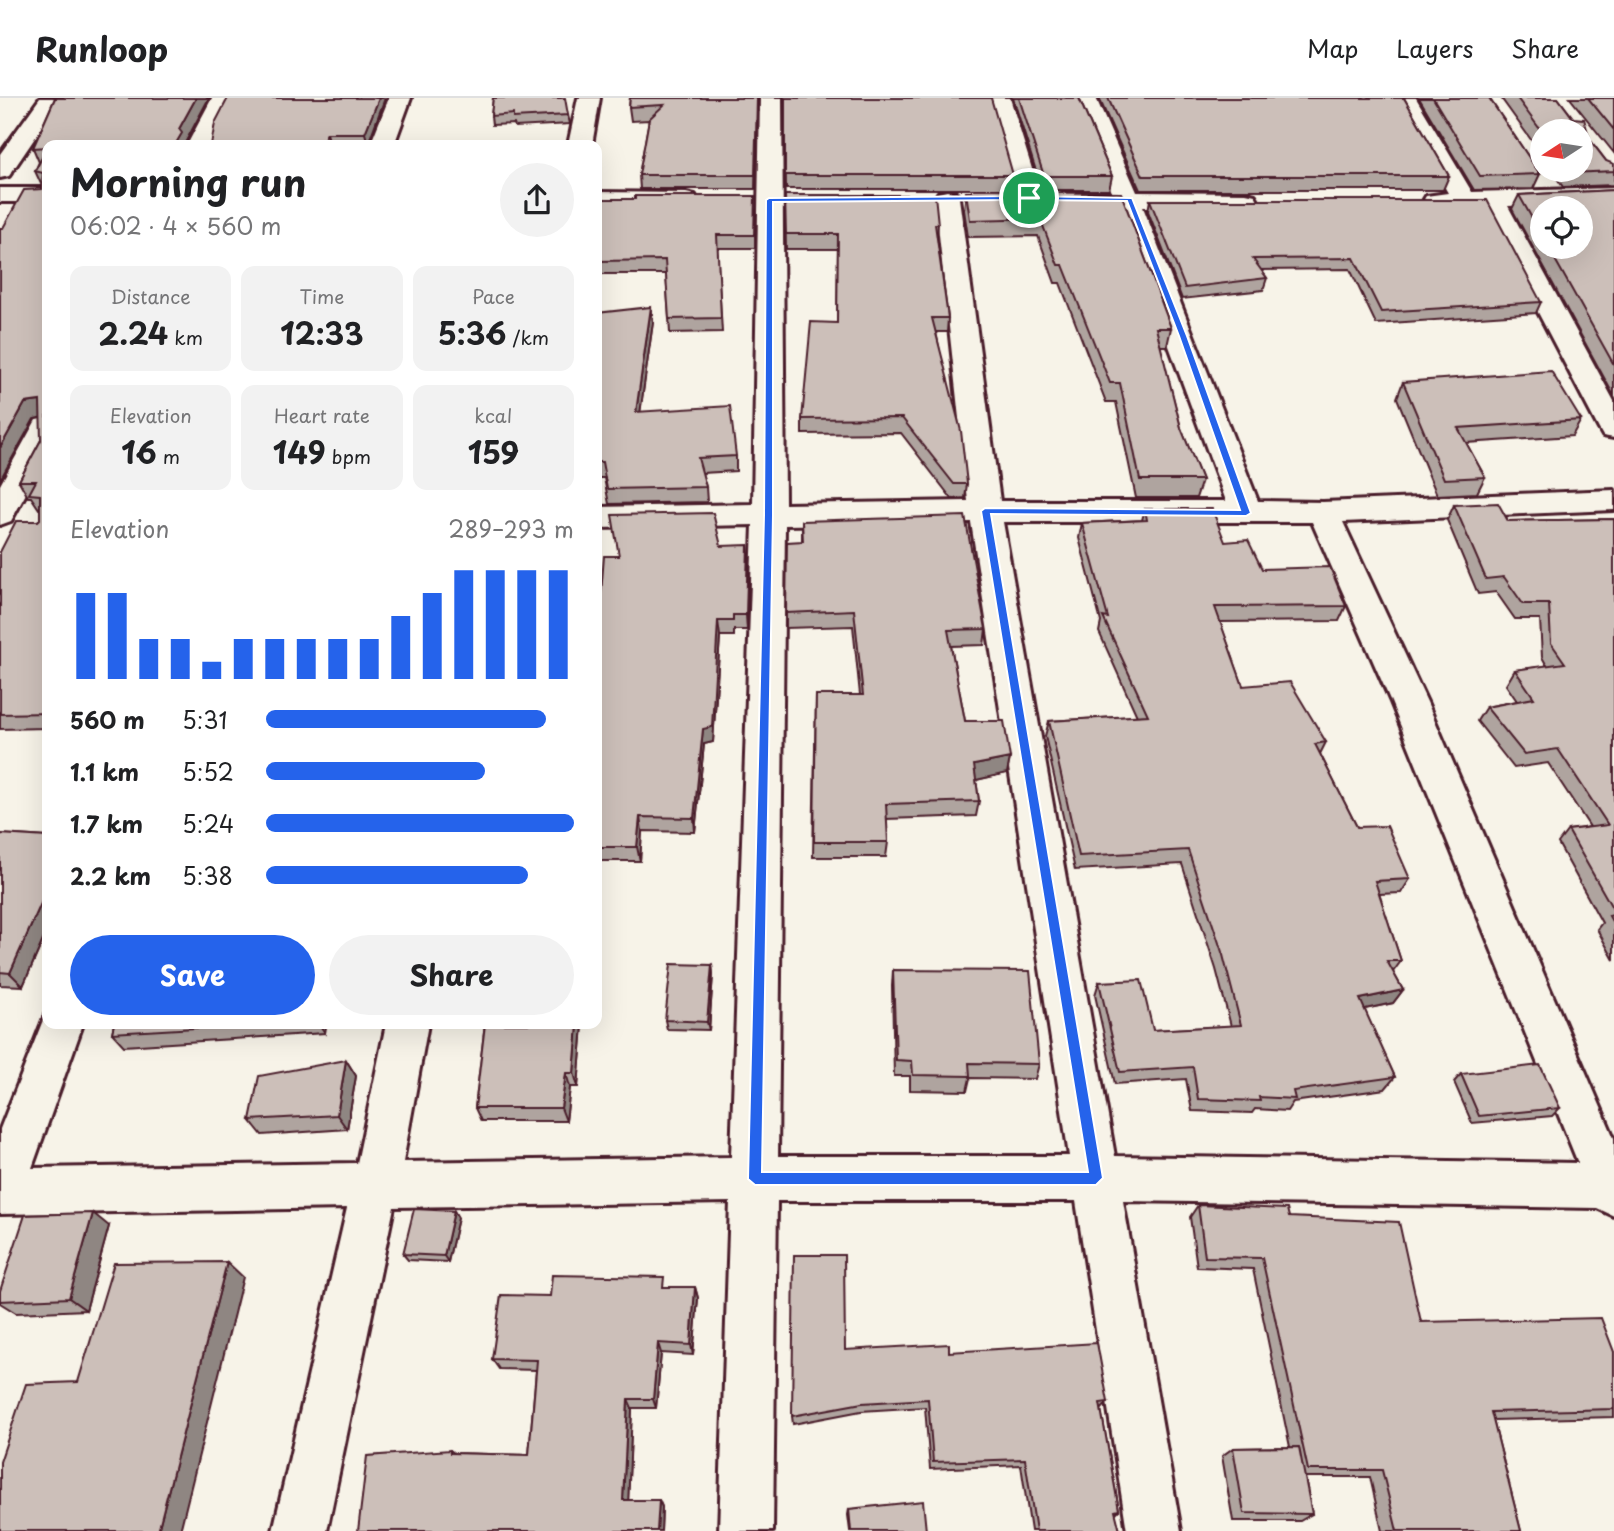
<!DOCTYPE html>
<meta charset="utf-8">
<style>
:root{--surface:#fff;--page:#f2f2f2;--text:#202124;--muted:#757577;--line:#e0e0e0;--accent:#2563eb}
body{margin:0;font-family:"Playpen Sans",sans-serif;background:var(--page);color:var(--text);height:100vh;display:flex;flex-direction:column;font-size:26px;white-space:nowrap}
*{box-sizing:border-box;margin:0}
p{font-size:23px;color:var(--muted)}
.icon{flex:none;width:38px;height:38px;fill:none;stroke:currentColor;stroke-width:2;stroke-linecap:round;stroke-linejoin:round}
.map{position:relative;flex:1;overflow:hidden}
.details{position:absolute;left:42px;top:42px;width:560px;height:889px;display:flex;flex-direction:column;background:var(--surface);border-radius:14px;box-shadow:0 7px 28px #0002}
.details>*{flex:none}
.needle{width:46px;rotate:258deg}
.tools{position:absolute;left:1530px;top:21px;display:grid;gap:14px}
.tools a{display:grid;place-items:center;width:63px;height:63px;border-radius:50%;background:var(--surface);box-shadow:0 7px 28px #0002;font-size:35px}
.pin{position:absolute;display:grid;place-items:center;width:60px;height:60px;color:#fff;margin:-30px;border:4px solid #fff;border-radius:50%;box-shadow:0 2px 7px #0007}
.round{display:grid;place-items:center;flex:none;width:74px;height:74px;border-radius:37px;background:var(--page)}
.headline{display:flex;align-items:center;justify-content:space-between;height:119px;padding:0 28px}
h1{font-size:38px;font-weight:700;line-height:52px}
.stats{display:grid;grid-template-columns:repeat(3,1fr);gap:10px;height:119px;padding:7px 28px}
.stats div{display:grid;align-content:center;border-radius:14px;background:var(--page);text-align:center}
.stats b{font-size:30px;font-weight:700}
.stats small{font-size:19px;font-weight:400}
.stats p{font-size:19px}
.chart{height:196px;padding:14px 28px}
.chart p{display:flex;justify-content:space-between}
.chart svg{width:100%;height:126px;margin-top:7px;stroke:var(--accent);stroke-width:6}
.button{display:flex;gap:14px;margin-top:auto;padding:14px 28px}
.button a{flex:1;height:80px;border-radius:42px;background:var(--accent);color:#fff;font-size:28px;font-weight:700;line-height:80px;text-align:center}
.button a+a{background:var(--page);color:var(--text)}
ul{padding:0 28px;list-style:none;font-size:23px}
li{display:grid;grid-template-columns:112px 84px 1fr;align-items:center;height:52px}
li i{height:18px;border-radius:9px;background:var(--accent)}
header{display:flex;align-items:center;gap:42px;box-sizing:border-box;height:98px;padding:0 35px;background:var(--surface);border-bottom:2px solid var(--line)}
header strong{font-size:33px}
nav{display:flex;gap:38px;margin-inline-start:auto;font-size:24px}
.map>svg:first-child{display:block}
</style>
<header>
<strong>Runloop</strong>
<nav><a>Map</a><a>Layers</a><a>Share</a></nav>
</header>
<div class="map">
<svg width="1614" height="1433" viewBox="0 0 1614 1433">
<rect width="100%" height="100%" fill="#f7f3e8"/>
<filter id="ink" filterUnits="userSpaceOnUse"><feTurbulence type="fractalNoise" baseFrequency=".0143" numOctaves="2"/><feDisplacementMap in="SourceGraphic" scale="14" xChannelSelector="R" yChannelSelector="G"/><feConvolveMatrix kernelMatrix="1 2 1 2 8 2 1 2 1" color-interpolation-filters="sRGB"/></filter>
<g filter="url(#ink)">
<g fill="none" stroke-linecap="round" stroke-linejoin="round">
<defs>
<path id="minor" d="M40 0H62L9 78 0 80V56Z
M212 0H234L211 47H187Z
M389 0H411L394 47H370Z
M578 0H600L592 47H568Z
M760 0H782L785 406 968 403 935 100 938 95 947 93 956 95 959 100 1000 403H1226L1118 109 1062 106 1059 101 1062 96 1112 94 1074 0H1096L1137 94 1246 95 1255 97 1258 102 1255 107 1246 109H1143L1258 403 1323 404 1614 392V412L1343 424 1427 604 1614 1040V1118L1597 1110 1123 1103 1181 1433H1127L1076 1103H777L773 1433H719L730 1104 394 1109 327 1433H273L347 1110 0 1116V1031L47 912V926H83L32 1070 357 1065 386 926H428L403 1064 731 1059 753 427 597 430V409L753 406ZM971 424 1069 1058H778L785 427ZM1003 424H1312L1391 604 1578 1065 1115 1058Z
M988 0H1010L1041 100 1038 105 1029 107 1020 105 1017 100Z
M1394 0H1416L1472 94 1614 90V104L1508 108 1614 303V340L1603 338 1599 331 1483 109 1435 110 1426 108 1423 103 1426 98 1448 95Z
M0 90H47V104H0Z
M597 94 686 95 695 97 698 102 695 107 686 109 597 108Z
M47 320V357L11 423 0 427V387L36 322Z"/>
</defs>
<!-- minor casing -->
<use href="#minor" stroke="#4a1f2b" stroke-width="6"/>
<!-- minor -->
<use href="#minor" fill="#f7f3e8" fill-rule="evenodd"/>
</g>
<!-- wall -->
<path fill="#afa49f" stroke="#4a1f2b" stroke-width="2" fill-rule="evenodd" d="M55 0H209L185 45 186 47H47V630L0 631V454L40 421V411H39L31 399H28L19 383 41 342V319L34 321 3 130 42 91V88L35 73 39 64 33 50Z
M228 0H385L368 46H330Z
M493 0 568 17 570 26 515 29 514 26 492 27 491 18Z
M630 0H757L755 91H640L639 77 649 22 631 23 629 9Z
M785 0 1013 77 1012 91H786Z
M1013 0H1079L1112 78 1109 92H1042Z
M1099 0H1404L1449 78 1443 92H1140Z
M1419 0H1489L1540 76 1533 91 1474 92Z
M1501 0H1558L1614 73V87L1563 89 1551 72H1580L1542 33V57Z
M1570 0H1614V55Z
M1614 92V298L1512 111 1519 97ZM1542 110 1580 149H1542Z
M966 94 1121 95 1171 230 1167 248H1160L1181 330 1202 382 1196 400H1136L1116 304H1106L1060 185H1055L1038 138 968 139 964 112Z
M785 97 938 126 937 138 948 220 947 234H936L967 386 965 400 952 401 901 335 802 336V321L837 225 838 151H786Z
M597 101 755 112V150H717L722 234 670 235 666 176H597Z
M1150 102 1541 204 1536 215 1376 226 1350 171 1261 172 1267 180 1263 192 1182 201 1148 113Z
M597 215 653 224 640 314 736 358V373L702 375 706 389 707 404 609 406 604 380H597Z
M1403 284 1581 322 1572 338 1466 345 1485 379 1477 395 1437 397 1397 300Z
M1454 407 1508 423 1614 421V862L1597 831 1602 825 1558 745 1568 732 1590 729 1548 665 1514 670 1477 623 1486 609 1517 603 1506 587 1515 572 1547 568 1542 559 1540 521H1515L1496 494 1478 496 1447 422Z
M1145 411 1225 444 1262 471 1346 508 1339 523 1220 524 1243 588 1326 644 1320 656 1357 729 1410 781 1401 795 1379 796 1401 863 1393 874 1403 892 1393 905 1364 911 1395 979 1385 991 1293 1004 1287 1013 1255 1011 1252 1015 1192 1013 1186 981 1115 986 1095 897 1099 884 1153 932 1231 928 1216 871 1182 766 1075 772 1045 638 1049 623 1137 618 1099 534 1101 524 1079 440 1082 425 1142 422Z
M802 423 986 531 984 547 951 548 965 623 1010 660 1007 675 976 682 979 703 976 718 886 721 888 744 886 759H813L816 597H860L853 528 786 530V515L802 443Z
M721 448 749 462 747 532H734V538H720L713 644 704 646 695 734 642 733 640 763H597V521H599L619 458Z
M0 736 47 739V833L23 888 0 887Z
M712 867 713 876 709 932 667 931 665 922Z
M893 872 1039 966 1035 981 970 980 967 993 910 992V978H894L892 888Z
M114 926H326L325 935 124 948 112 935Z
M485 926H583L578 989H570L566 1023H481L475 1010Z
M346 962 356 978 347 1031 262 1037 250 1022Z
M1461 976 1560 1010 1552 1018 1472 1025 1454 984Z
M1198 1107 1289 1119 1421 1224 1614 1254V1319L1493 1322 1521 1433H1382L1370 1379H1305L1312 1416 1300 1423H1233L1222 1358 1233 1350 1290 1349 1253 1171 1197 1169 1190 1119Z
M454 1113 458 1120 448 1164 408 1162 403 1156Z
M109 1128 86 1212 16 1215 0 1205V1193Z
M666 1189H695L698 1200 693 1257 661 1255 656 1310H632L628 1402H659L662 1409 661 1433H358L450 1352 454 1355 529 1357 536 1272 499 1271 492 1261 550 1198Z
M845 1252 949 1254 1108 1304 1101 1312 1119 1412 1115 1416 1120 1433H1031L1021 1367 930 1371 925 1309 861 1313 793 1326 792 1318Z
M849 1411 926 1433H850L848 1417Z"/>
<!-- shaded-wall -->
<path fill="#8f8682" stroke="#4a1f2b" stroke-width="2" d="M196 0H209L185 45 186 47H175L179 31Z
M379 0H385L368 46 365 35Z
M327 35 330 47H321Z
M651 209 653 224 638 330 636 314Z
M40 303 47 318 34 321 0 382V350L25 305Z
M748 447 749 462 747 532 746 517Z
M718 523 720 538 713 644 704 646 695 734 694 720 703 631Z
M1010 660 1007 675 972 683 974 667Z
M640 719 642 733 640 763 637 749Z
M47 792V833L23 888 10 875Z
M712 867 713 876 709 932 707 924Z
M1403 892 1393 905 1351 914 1360 901Z
M319 926H326L325 935Z
M578 926H583L578 989 574 975Z
M346 962 356 978 347 1031 337 1017Z
M566 975 570 989 566 1023 561 1010Z
M454 1113 458 1120 448 1164 444 1158Z
M93 1115 109 1128 86 1212 69 1200Z
M227 1164 243 1179 180 1433H158Z
M695 1189 698 1200 693 1257 691 1247Z
M658 1245 661 1255 656 1310 653 1301Z
M628 1301 632 1310 628 1409 623 1402Z
M659 1402 662 1409 661 1433H657Z"/>
<!-- building -->
<path fill="#ccbfb9" stroke="#4a1f2b" stroke-width="2" d="M55 0H196L179 31 182 35 175 47H47V49L33 50Z
M228 0H379L365 35H327L321 47H211L215 25Z
M493 0H565L568 17 513 20V16L491 18Z
M630 0H757L755 77H639L649 21 664 7 629 9Z
M785 0H991L1013 77H785Z
M1019 0H1079L1112 78H1044Z
M1108 0H1404L1449 78H1143Z
M1433 0H1489L1540 76 1480 78Z
M1517 0H1558L1573 20 1584 21 1590 42 1606 63 1614 66V73L1570 75 1568 72H1580V33L1542 34Z
M1588 0H1614V32Z
M47 50V615L0 616V454L16 423H38L40 421V397L29 396 36 383H19L41 342 40 303 25 305 0 350V130H3L24 92 42 91 43 75 35 73Z
M1614 92V267L1548 149H1580V110H1542V138L1519 97Z
M966 94 1121 95 1171 230H1156L1181 330 1202 382H1140L1120 285H1110L1063 167H1058L1040 120 970 122Z
M785 97H935L938 126H935L948 220H932L961 333 967 386H954L902 320 802 321 811 224 837 225 838 136H786Z
M635 98H755L754 137H717L721 220 669 221 665 162 597 163V101H635Z
M1150 102H1487L1541 204 1381 214 1354 160 1253 161 1267 180 1185 190Z
M651 209 636 314 730 308 736 358 698 360 706 389 607 391 602 364H597V215Z
M1551 273 1581 322 1458 330 1485 379 1444 381 1403 284Z
M1498 405 1508 423 1614 421V813L1568 732 1608 727 1558 651 1524 656 1486 609 1534 600 1515 572 1565 565 1551 545 1549 506H1523L1504 479 1486 481 1454 407Z
M1145 411H1212L1225 444 1248 442 1262 471 1330 469 1346 508 1215 509 1243 588 1290 584 1326 644 1315 646 1357 729 1387 728 1410 781 1375 783 1401 863H1387L1403 892 1360 901 1395 979 1293 993 1295 1001 1259 999 1260 1003 1198 1001 1193 969 1120 974 1099 884 1141 882 1153 932 1241 927 1223 857 1188 752 1079 758 1049 623 1148 617 1103 519 1108 520 1082 425 1147 422Z
M713 415 721 448 748 447 746 517H733V523H718L712 629 703 631 694 720 640 719 637 749H597V521H599L604 458H619L612 417Z
M965 418 986 531 948 532 965 623H1004L1010 660 974 667 979 703 886 706 888 744H814L816 597H863L854 512 786 515 787 444 803 443 802 423Z
M0 736 47 739V792L10 875 0 874Z
M1614 817V827L1609 818Z
M671 866 712 867 707 924 665 922Z
M893 872 1030 873 1039 966 969 965 970 978 913 977 912 963 896 962Z
M114 926H263L112 935Z
M485 926H578L574 975H566L561 1010H475Z
M346 962 337 1017 250 1022 259 978Z
M1540 967 1560 1010 1479 1018 1461 976Z
M1198 1107 1287 1111 1289 1119 1399 1124 1421 1224 1601 1220 1614 1254V1311L1491 1314 1521 1433H1397L1382 1372H1308L1262 1160 1205 1159Z
M414 1111 454 1113 444 1158 403 1156Z
M93 1115 69 1200 0 1203V1193L25 1117Z
M794 1157H844L845 1252 949 1246V1254L1097 1245 1108 1304 1100 1305 1119 1412 1115 1413 1120 1433H1036L1025 1361 933 1364 928 1301 862 1305 792 1318Z
M227 1164 158 1433H0V1364L26 1286 78 1284 114 1165Z
M552 1177 664 1179 663 1189H695L691 1247 658 1245 653 1301H628L623 1402H659L657 1433H358L367 1358 450 1352V1355L529 1357 537 1262 492 1261 501 1197 550 1198Z
M1299 1349 1312 1416 1244 1415 1233 1350Z
M923 1403 926 1433H851L849 1411Z"/>
</g>
<!-- route -->
<path fill="#2563eb" stroke="#fff" stroke-width="2" fill-rule="evenodd" d="M1029 98 1132 100 1187 238 1251 415 1246 418 991 416 1103 1080 1096 1087H755L748 1081 764 417 766 102 769 100ZM1029 102 1127 103 1179 238 1240 412 985 410 981 413 1088 1074H762L773 417V104Z"/>
</svg>
<div class="tools">
<a><svg class="needle" viewBox="-14 -14 28 28"><path d="M0-13l5 13h-10z" fill="#e53935"/><path d="M0 13l5-13h-10z" fill="#757577"/></svg></a>
<a><svg class="icon" aria-label="locate" viewBox="0 0 24 24"><circle cx="12" cy="12" r="6"/><path d="M12 2v4M12 18v4M2 12h4M18 12h4"/></svg></a>
</div>
<div class="pin" style="left:1029px;top:100px;background:#1e9e55"><svg class="icon" aria-label="arrive" viewBox="0 0 24 24"><path d="M6 21V4h12l-3 4 3 4H6"/></svg></div>
<section class="details">
<div class="headline"><div><h1>Morning run</h1><p>06:02 · 4 × 560 m</p></div><a class="round"><svg class="icon" aria-label="share" viewBox="0 0 24 24"><path d="M12 15V3M7 8l5-5 5 5M5 13v7h14v-7"/></svg></a></div>
<div class="stats">
<div><p>Distance</p><b>2.24<small> km</small></b></div>
<div><p>Time</p><b>12:33</b></div>
<div><p>Pace</p><b>5:36<small> /km</small></b></div>
</div>
<div class="stats">
<div><p>Elevation</p><b>16<small> m</small></b></div>
<div><p>Heart rate</p><b>149<small> bpm</small></b></div>
<div><p>kcal</p><b>159</b></div>
</div>
<div class="chart"><p><span>Elevation</span>289–293 m</p>
<svg viewBox="0 0 160 44" preserveAspectRatio="none"><path d="M5 44V14M15 44V14M25 44V30M35 44V30M45 44V38M55 44V30M65 44V30M75 44V30M85 44V30M95 44V30M105 44V22M115 44V14M125 44V6M135 44V6M145 44V6M155 44V6"/></svg>
</div>
<ul>
<li><b>560 m</b>5:31<i style="width:91%"></i></li>
<li><b>1.1 km</b>5:52<i style="width:71%"></i></li>
<li><b>1.7 km</b>5:24<i style="width:100%"></i></li>
<li><b>2.2 km</b>5:38<i style="width:85%"></i></li>
</ul>
<div class="button"><a>Save</a><a>Share</a></div>
</section>
</div>
